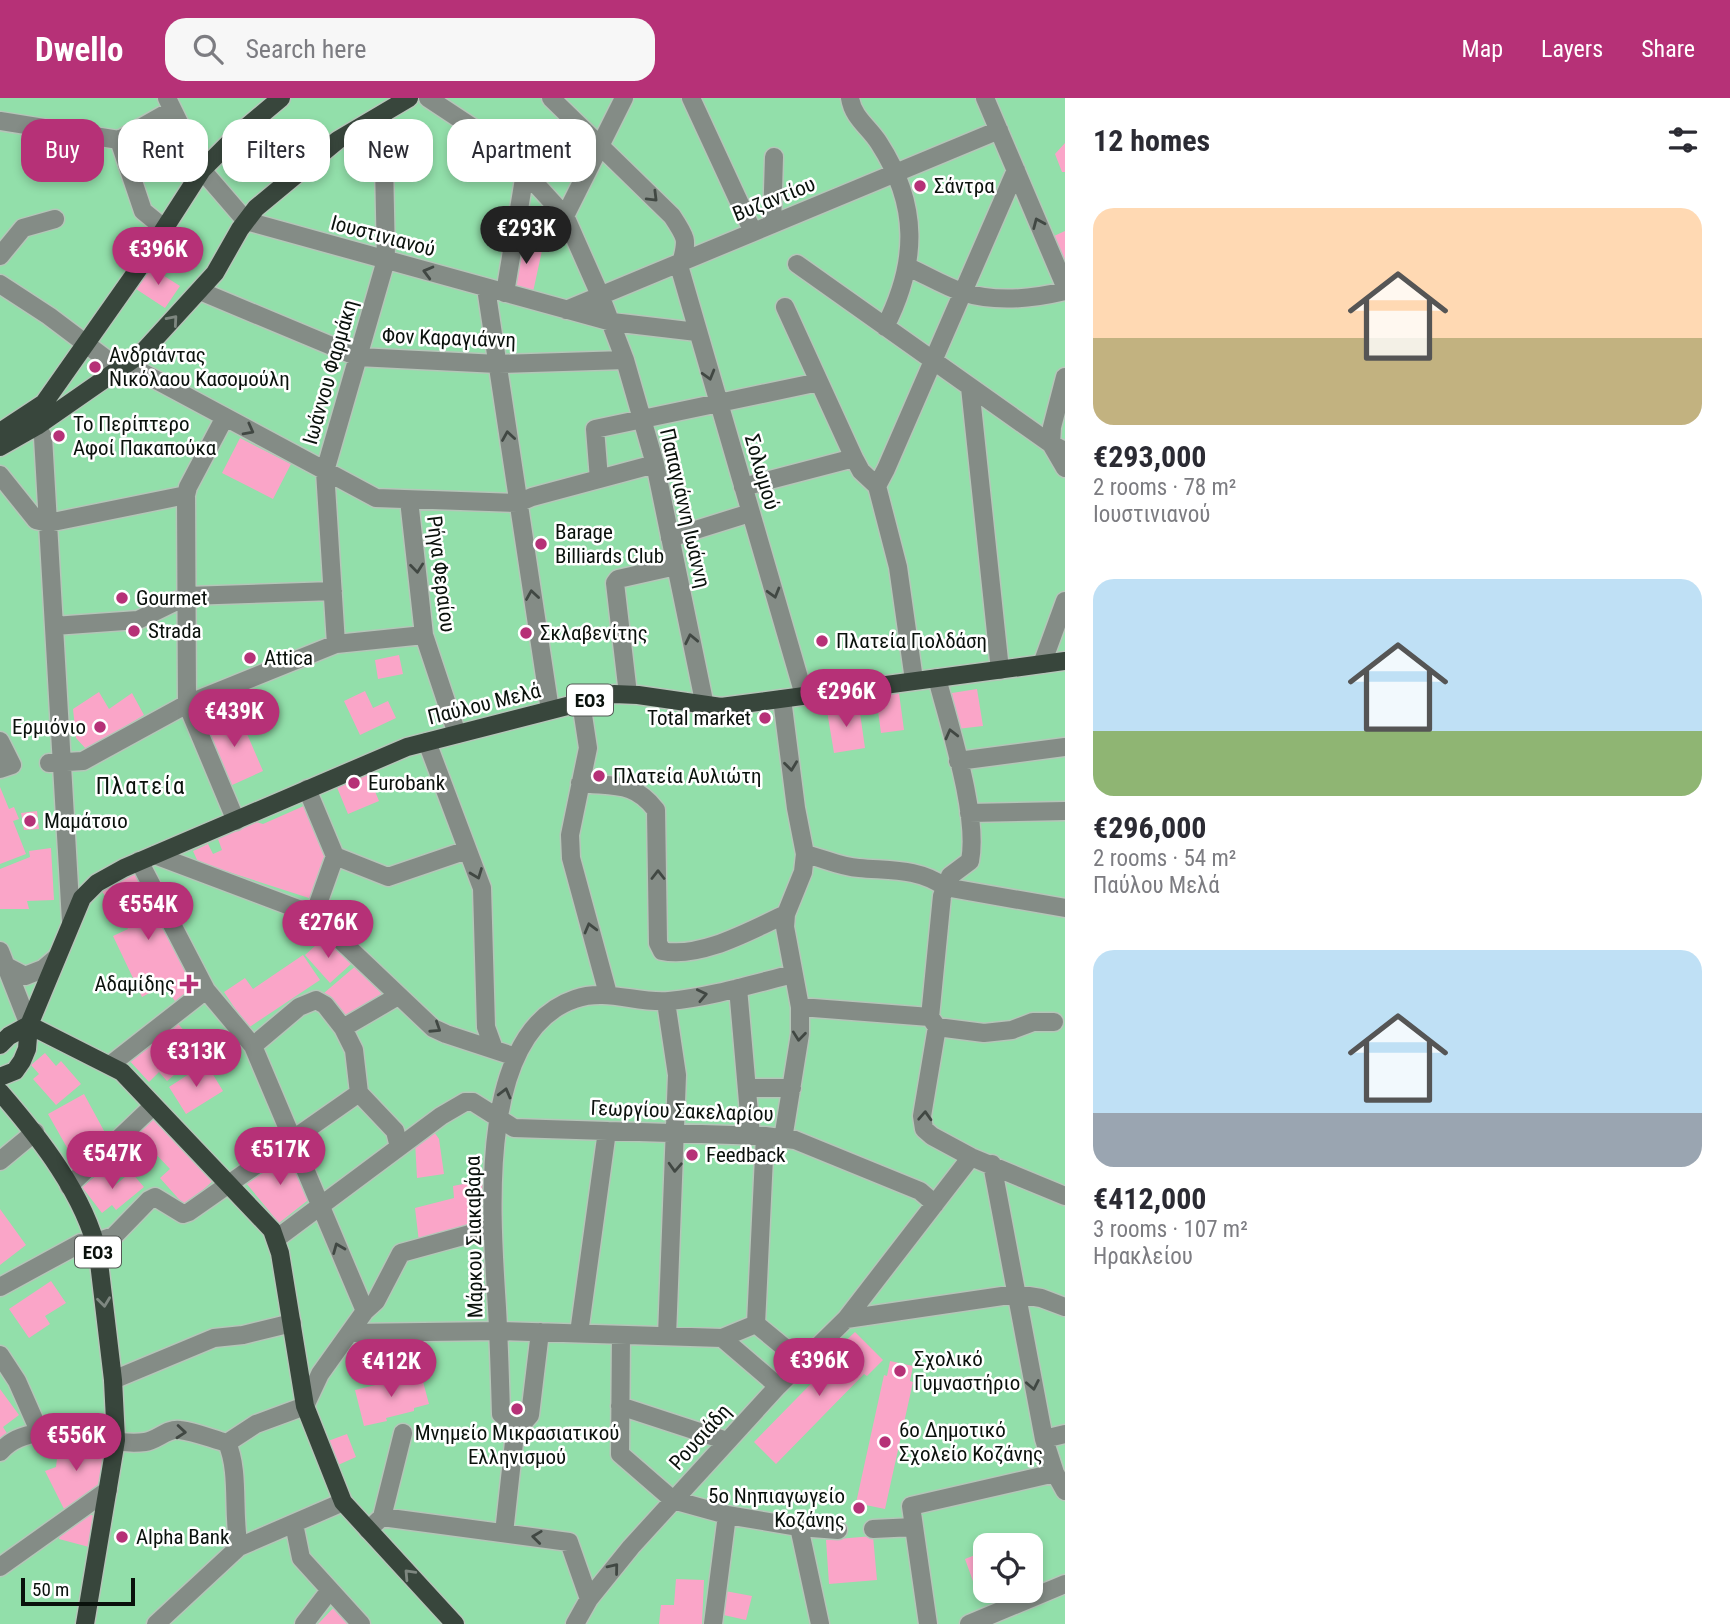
<!DOCTYPE html>
<meta charset="utf-8">
<style>
:root{--surface:#fff;--page:#f7f7f7;--text:#2b2b33;--muted:#7c7c81;--accent:#b63177}
body{margin:0;font-family:"Roboto Condensed",sans-serif;background:var(--page);color:var(--text);height:100vh;display:flex;flex-direction:column;font-size:26px;white-space:nowrap}
*{box-sizing:border-box;margin:0}
p{font-size:23px;color:var(--muted)}
.icon{flex:none;width:38px;height:38px;fill:none;stroke:currentColor;stroke-width:2;stroke-linecap:round;stroke-linejoin:round}
.map{position:relative;flex:1;overflow:hidden}
.drawer{display:flex;flex-direction:column;background:var(--surface);width:665px}
.drawer>*{flex:none}
.banner{position:absolute;left:21px;top:21px;width:665px;height:63px;display:flex;gap:14px}
.controls{position:absolute;left:973px;top:1435px;display:grid;gap:14px}
.controls a{display:grid;place-items:center;width:70px;height:70px;border-radius:14px;background:var(--surface);box-shadow:0 4px 10px #0003;font-size:35px}
.scale{position:absolute;left:21px;bottom:18px;width:114px;box-sizing:border-box;padding-left:7px;border:4px solid #0a110c;border-top:0;font-size:19px;line-height:24px;white-space:nowrap;color:#0a110c;-webkit-text-stroke:5px #fff;paint-order:stroke}
.price{position:absolute;translate:-50% -60px;padding:0 16px;border-radius:24px;background:var(--accent);color:#fff;font-size:23px;line-height:46px;filter:drop-shadow(0 2px 4px #0008)}
.price::after{content:'';position:absolute;left:50%;top:42px;width:21px;height:16px;margin-left:-10px;background:inherit;clip-path:polygon(0 0,100% 0,50% 100%)}
.price.on{background:#222;color:#fff}
ul{padding:0;list-style:none}
li{display:grid;align-content:center;gap:14px;height:371px;padding:0 28px}
li span{display:grid;place-items:center;height:217px;border-radius:21px;color:#555}
li>.icon{margin-inline-start:auto}
span .icon{width:126px;height:126px;fill:#fffc;stroke-width:1}
li b{font-size:30px}
h2{display:flex;justify-content:space-between;align-items:center;height:84px;padding:0 28px;font-size:30px}
.pill{padding:0 24px;border-radius:21px;background:var(--surface);box-shadow:0 4px 10px #0003;font-size:24px;line-height:63px}
.pill.on{background:var(--accent);color:#fff}
header{display:flex;align-items:center;gap:42px;box-sizing:border-box;height:98px;padding:0 35px;background:var(--accent);color:#fff}
header strong{font-size:33px}
nav{display:flex;gap:38px;margin-inline-start:auto;font-size:24px}
.search{width:490px;height:63px;background:var(--page);display:flex;align-items:center;gap:18px;box-sizing:border-box;padding:0 24px;border-radius:21px;color:var(--muted);font-size:26px}
main{display:flex;flex:1;min-height:0}
.map>svg:first-child{display:block}
</style>
<header>
<strong>Dwello</strong>
<div class="search"><svg class="icon" aria-label="search" viewBox="0 0 24 24"><circle cx="10" cy="10" r="6"/><path d="M15 15l6 6"/></svg>Search here</div>
<nav><a>Map</a><a>Layers</a><a>Share</a></nav>
</header>
<main>
<div class="map">
<svg width="1065" height="1526" viewBox="0 0 1065 1526">
<rect width="100%" height="100%" fill="#d5e9da"/>
<path fill="#92dfaa" fill-rule="evenodd" d="M 0,0 L 1065,0 L 1065,1526 L 0,1526 ZM 985,1447 L 1031,1447 L 1031,1493 L 985,1493 Z"/>
<path fill="#faa5c8" d="M 1065,45 L 1065,74 L 1062,74 L 1055,56 Z
M 1065,133 L 1065,164 L 1054,138 Z
M 520,142 L 543,148 L 533,194 L 509,189 Z
M 150,169 L 180,188 L 165,210 L 136,191 Z
M 240,340 L 291,366 L 273,401 L 222,375 Z
M 399,557 L 403,576 L 378,581 L 375,562 Z
M 977,591 L 983,628 L 957,631 L 952,595 Z
M 365,593 L 373,610 L 388,603 L 396,620 L 360,637 L 344,603 Z
M 99,594 L 109,611 L 132,595 L 144,617 L 87,652 L 76,640 L 73,611 Z
M 899,595 L 904,632 L 881,635 L 876,598 Z
M 859,608 L 865,650 L 834,655 L 827,613 Z
M 238,615 L 263,673 L 230,688 L 204,630 Z
M 367,674 L 379,703 L 348,716 L 336,687 Z
M 0,689 L 9,711 L 14,709 L 19,721 L 13,723 L 26,756 L 0,766 Z
M 306,707 L 327,755 L 312,801 L 198,764 L 193,753 L 208,746 L 213,756 L 222,752 L 218,741 L 256,724 L 263,726 Z
M 37,713 L 39,731 L 24,732 L 21,715 Z
M 51,750 L 54,802 L 27,803 L 29,811 L 0,811 L 0,771 L 30,759 L 29,753 Z
M 137,775 L 198,891 L 177,906 L 164,887 L 142,899 L 113,838 L 128,831 L 101,792 Z
M 326,838 L 351,866 L 330,885 L 305,857 Z
M 303,857 L 320,882 L 248,930 L 224,894 L 245,880 L 253,891 Z
M 358,866 L 384,899 L 347,922 L 324,895 Z
M 173,920 L 187,936 L 180,943 L 188,953 L 169,970 L 174,977 L 167,983 L 159,974 L 149,984 L 128,961 Z
M 45,955 L 56,968 L 61,963 L 81,986 L 56,1007 L 33,981 L 39,976 L 31,967 Z
M 206,965 L 223,993 L 186,1016 L 169,989 Z
M 84,996 L 109,1042 L 74,1062 L 48,1016 Z
M 154,1015 L 215,1081 L 185,1108 L 160,1080 L 170,1071 L 152,1052 L 142,1062 L 124,1042 Z
M 432,1031 L 439,1041 L 444,1076 L 417,1080 L 415,1043 Z
M 287,1052 L 312,1099 L 279,1125 L 246,1085 Z
M 102,1073 L 114,1088 L 131,1074 L 144,1089 L 116,1112 L 112,1107 L 102,1115 L 82,1089 Z
M 483,1082 L 484,1126 L 419,1144 L 415,1110 L 454,1100 L 453,1088 Z
M 0,1111 L 26,1147 L 0,1167 Z
M 51,1183 L 66,1205 L 45,1218 L 50,1226 L 29,1240 L 9,1211 Z
M 855,1234 L 883,1262 L 867,1278 L 864,1276 L 776,1366 L 754,1344 L 842,1254 L 838,1250 Z
M 890,1263 L 913,1268 L 910,1283 L 913,1284 L 885,1411 L 856,1405 L 884,1277 L 887,1278 Z
M 421,1276 L 429,1306 L 414,1310 L 414,1313 L 386,1320 L 387,1323 L 364,1328 L 355,1292 Z
M 0,1291 L 19,1317 L 3,1329 L 8,1337 L 0,1343 Z
M 347,1336 L 356,1359 L 338,1367 L 328,1343 Z
M 59,1344 L 104,1351 L 99,1391 L 64,1411 L 45,1373 L 56,1369 Z
M 81,1415 L 96,1418 L 89,1449 L 59,1441 L 61,1432 Z
M 873,1438 L 877,1482 L 829,1486 L 826,1442 Z
M 985,1453 L 985,1493 L 997,1493 L 979,1500 L 965,1461 Z
M 676,1481 L 704,1482 L 702,1526 L 659,1526 L 661,1507 L 674,1507 Z
M 725,1493 L 752,1498 L 746,1522 L 719,1516 Z
M 337,1506 L 353,1526 L 318,1526 Z"/>
<g fill="none" stroke-linecap="round" stroke-linejoin="round">
<defs>
<path id="minor" d="M 167,0 L 202,72 L 246,123 L 612,224 L 697,234
M 428,0 L 502,49 L 565,118 L 600,197 L 625,262 L 655,366 L 705,608
M 551,0 L 672,118 C 690,145 686,142 680,171 L 804,597
M 691,0 L 753,134
M 850,0 C 853,20 869,29 879,45 C 919,107 918,164 885,229
M 985,0 L 1065,188
M 0,23 L 119,42 L 172,12
M 119,42 L 143,113 L 165,131
M 565,118 L 624,0
M 772,126 L 774,59
M 0,158 L 23,130 L 55,121
M 797,166 L 1051,346 L 1065,353
M 908,169 C 926,177 944,188 962,194 C 996,205 1032,201 1065,193
M 0,186 L 49,218 L 106,261 L 132,269 L 376,400 L 518,405 L 532,399 L 655,366
M 486,190 L 550,612
M 200,193 L 358,259 L 498,266 L 625,262
M 505,195 L 525,75
M 785,209 L 854,360 L 861,373 L 877,388
M 566,212 L 999,32
M 1065,279 L 1052,329 L 1051,346 L 1065,370
M 970,289 L 1000,572
M 225,319 L 188,389 L 186,397 L 187,606 L 236,723
M 37,328 L 43,339 L 71,823
M 0,377 L 36,422 L 48,425 L 186,397
M 599,381 L 595,331 L 819,284
M 877,388 L 886,371 L 1016,72
M 877,388 L 898,469 L 914,582
M 743,389 L 854,360
M 409,402 L 424,537 L 457,636
M 670,440 L 750,415
M 54,528 L 138,522 L 187,498 L 333,493
M 336,546 L 325,373 L 386,162 L 383,16
M 1042,566 L 1065,503
M 937,580 C 949,627 979,717 970,763 L 950,778 L 942,798 L 930,919 L 937,929 L 922,1018 L 924,1031 L 932,1038 L 971,1059 L 1065,1098
M 628,596 L 615,485 L 618,481 L 676,468
M 782,601 L 796,710 L 805,756 L 803,774 L 786,816 L 785,829 L 800,909 L 800,936 L 783,1041
M 581,604 L 588,650 L 570,737 L 571,760 L 608,896
M 0,643 L 12,667 L 0,671
M 427,644 L 482,790 L 486,929 L 494,951
M 958,663 L 1065,649
M 49,665 L 83,663 L 187,606 L 336,546 L 424,537
M 580,685 C 614,689 634,683 656,712 L 658,845 L 662,853 C 701,861 751,832 786,816
M 307,691 L 335,758 L 314,817
M 969,715 L 1065,713
M 805,756 C 823,760 840,769 859,770 C 890,773 918,770 945,789 L 1065,810
M 155,757 L 314,817 L 433,930 L 446,936 L 516,959
M 335,758 L 388,779 L 467,752
M 139,763 L 206,892 L 253,948 L 365,1213
M 0,853 L 29,927
M 6,868 L 25,878 L 43,871 L 57,859
M 738,890 L 751,1038
M 666,904 L 677,977 L 667,1238
M 800,909 L 930,919
M 937,929 L 984,935 L 1012,932 L 1033,924 L 1054,924
M 343,930 L 398,898
M 253,948 L 299,909 L 316,902 L 325,907 L 343,930 L 354,952 L 359,995 L 395,1033 L 399,1049
M 110,967 L 206,892
M 747,990 L 792,990
M 0,1063 L 35,1034
M 992,1066 L 1044,1341 L 1055,1375 L 1065,1393
M 69,1088 L 153,1008
M 276,1141 L 441,1018 L 465,1004 L 473,1004 L 514,1030 L 765,1038 L 795,1042 L 920,1093 L 935,1106
M 0,1189 L 81,1145 L 96,1144 L 114,1138 L 149,1102 L 155,1099 L 183,1116 L 189,1114 L 359,995
M 846,1221 L 1016,1196 L 1041,1200 L 1065,1209
M 756,1226 L 765,1038
M 540,1234 L 530,1317 L 523,1325 L 511,1324 L 501,1316 C 500,1281 499,1245 497,1210 C 492,1127 474,935 575,901 C 607,890 637,906 669,903 C 711,899 753,886 793,876
M 350,1235 L 498,1233 L 722,1240 L 756,1226 L 802,1264
M 579,1235 L 607,1033
M 621,1237 L 620,1356 L 673,1402 L 727,1417 L 799,1429 L 838,1432
M 722,1240 L 778,1288
M 0,1257 L 17,1283 L 40,1335
M 113,1282 L 214,1240 L 243,1237 L 292,1225
M 620,1308 L 727,1343
M 1044,1341 L 1065,1336
M 227,1345 C 240,1374 232,1416 239,1449
M 0,1354 C 35,1314 100,1350 145,1344 C 158,1342 167,1330 180,1332 C 196,1334 212,1341 227,1345 L 256,1326 L 305,1308 L 320,1276 L 365,1213 L 376,1203 L 401,1155 L 492,1130
M 382,1419 L 403,1335
M 294,1426 L 301,1460 L 361,1526
M 799,1429 L 820,1526
M 873,1431 L 914,1429
M 368,1432 L 382,1419 L 569,1444 L 589,1501
M 504,1435 L 516,1326
M 0,1469 L 108,1392
M 156,1526 L 239,1449 L 343,1404
M 304,1526 L 330,1492
M 575,1526 L 589,1501 L 631,1449 L 778,1288 L 846,1221 L 971,1059
M 713,1526 L 727,1417
M 928,1526 L 911,1408 L 1055,1375
M 969,1526 L 1065,1486"/>
<path id="major" d="M 0,334 L 44,305 L 139,170 L 202,72 L 236,38 L 281,0
M 0,349 L 37,328 L 142,255 L 215,175 L 240,131 L 256,110 L 338,42 L 409,0
M 29,927 L 122,974 L 272,1132 L 280,1155 L 305,1308 L 343,1404 L 455,1526
M 0,947 L 9,938 L 29,927
M 0,979 L 15,973 L 22,963 L 27,951 L 29,927 L 82,800 L 97,785 L 124,770 L 407,649 L 614,596 L 638,597 L 721,609 L 1065,563
M 0,994 C 39,1039 85,1097 98,1156 L 113,1282 L 116,1342 L 85,1526"/>
</defs>
<use href="#minor" stroke="#b5c6b9" stroke-width="21"/>
<use href="#major" stroke="#b5c6b9" stroke-width="21"/>
<use href="#minor" stroke="#848c86" stroke-width="18"/>
<use href="#major" stroke="#38463c" stroke-width="18"/>
</g>
<defs><path id="oneway-chevron" d="M-2-3.5L2.5 0L-2 3.5" fill="none" stroke-width="1.6" stroke-linecap="round" stroke-linejoin="round" transform="scale(1.75)"/></defs>
<g stroke="#414843">
<use href="#oneway-chevron" transform="translate(653 99) rotate(45)"/>
<use href="#oneway-chevron" transform="translate(1038 125) rotate(-113)"/>
<use href="#oneway-chevron" transform="translate(428 174) rotate(-165)"/>
<use href="#oneway-chevron" transform="translate(709 277) rotate(74)"/>
<use href="#oneway-chevron" transform="translate(249 332) rotate(28)"/>
<use href="#oneway-chevron" transform="translate(508 338) rotate(-99)"/>
<use href="#oneway-chevron" transform="translate(417 470) rotate(84)"/>
<use href="#oneway-chevron" transform="translate(774 495) rotate(74)"/>
<use href="#oneway-chevron" transform="translate(532 497) rotate(-99)"/>
<use href="#oneway-chevron" transform="translate(691 541) rotate(-102)"/>
<use href="#oneway-chevron" transform="translate(951 636) rotate(-104)"/>
<use href="#oneway-chevron" transform="translate(791 668) rotate(83)"/>
<use href="#oneway-chevron" transform="translate(477 776) rotate(69)"/>
<use href="#oneway-chevron" transform="translate(658 777) rotate(-90)"/>
<use href="#oneway-chevron" transform="translate(590 830) rotate(-105)"/>
<use href="#oneway-chevron" transform="translate(702 897) rotate(-12)"/>
<use href="#oneway-chevron" transform="translate(436 930) rotate(33)"/>
<use href="#oneway-chevron" transform="translate(799 938) rotate(96)"/>
<use href="#oneway-chevron" transform="translate(505 995) rotate(-75)"/>
<use href="#oneway-chevron" transform="translate(925 1018) rotate(-87)"/>
<use href="#oneway-chevron" transform="translate(675 1069) rotate(93)"/>
<use href="#oneway-chevron" transform="translate(338 1150) rotate(-112)"/>
<use href="#oneway-chevron" transform="translate(1033 1287) rotate(79)"/>
<use href="#oneway-chevron" transform="translate(181 1334) rotate(5)"/>
<use href="#oneway-chevron" transform="translate(537 1439) rotate(-173)"/>
<use href="#oneway-chevron" transform="translate(614 1470) rotate(-51)"/>
</g>
<g stroke="#7e8780">
<use href="#oneway-chevron" transform="translate(173 222) rotate(-49)"/>
<use href="#oneway-chevron" transform="translate(104 1204) rotate(83)"/>
<use href="#oneway-chevron" transform="translate(409 1476) rotate(-133)"/>
</g>
<g fill="#b63177" stroke="#fff" stroke-width="2.5">
<circle cx="920" cy="88" r="7"/>
<circle cx="95" cy="269" r="7"/>
<circle cx="59" cy="338" r="7"/>
<circle cx="541" cy="446" r="7"/>
<circle cx="122" cy="500" r="7"/>
<circle cx="134" cy="533" r="7"/>
<circle cx="526" cy="535" r="7"/>
<circle cx="822" cy="543" r="7"/>
<circle cx="250" cy="560" r="7"/>
<circle cx="765" cy="620" r="7"/>
<circle cx="100" cy="629" r="7"/>
<circle cx="599" cy="678" r="7"/>
<circle cx="354" cy="685" r="7"/>
<circle cx="30" cy="723" r="7"/>
<path d="M185.5 875.5h7v7h7v7h-7v7h-7v-7h-7v-7h7z"/>
<circle cx="692" cy="1057" r="7"/>
<circle cx="900" cy="1273" r="7"/>
<circle cx="517" cy="1311" r="7"/>
<circle cx="885" cy="1344" r="7"/>
<circle cx="859" cy="1410" r="7"/>
<circle cx="122" cy="1439" r="7"/>
</g>
<g text-anchor="middle" stroke-width="5" stroke-linejoin="round" paint-order="stroke">
<g fill="#fff" stroke="#545855" stroke-width="2">
<rect x="567" y="586.5" width="46" height="31" rx="5"/>
<rect x="75" y="1138.5" width="46" height="31" rx="5"/>
</g>
<g font-size="19" font-weight="bold" fill="#0a110c">
<text x="590" y="609">ΕΟ3</text>
<text x="98" y="1161">ΕΟ3</text>
</g>
<g font-size="21" fill="#0a110c" stroke="#fff" text-anchor="start">
<text x="934" y="95">Σάντρα</text>
<text x="109" y="264">Ανδριάντας<tspan x="109" dy="24">Νικόλαου Κασομούλη</tspan></text>
<text x="73" y="333">Το Περίπτερο<tspan x="73" dy="24">Αφοί Πακαπούκα</tspan></text>
<text x="555" y="441">Barage<tspan x="555" dy="24">Billiards Club</tspan></text>
<text x="136" y="507">Gourmet</text>
<text x="148" y="540">Strada</text>
<text x="540" y="542">Σκλαβενίτης</text>
<text x="836" y="550">Πλατεία Γιολδάση</text>
<text x="264" y="567">Attica</text>
<text x="751" y="627" text-anchor="end">Total market</text>
<text x="86" y="636" text-anchor="end">Ερμιόνιο</text>
<text x="613" y="685">Πλατεία Αυλιώτη</text>
<text x="368" y="692">Eurobank</text>
<text x="44" y="730">Μαμάτσιο</text>
<text x="175" y="893" text-anchor="end">Αδαμίδης</text>
<text x="706" y="1064">Feedback</text>
<text x="914" y="1268">Σχολικό<tspan x="914" dy="24">Γυμναστήριο</tspan></text>
<text x="899" y="1339">6ο Δημοτικό<tspan x="899" dy="24">Σχολείο Κοζάνης</tspan></text>
<text x="517" y="1342" text-anchor="middle">Μνημείο Μικρασιατικού<tspan x="517" dy="24">Ελληνισμού</tspan></text>
<text x="845" y="1405" text-anchor="end">5ο Νηπιαγωγείο<tspan x="845" dy="24">Κοζάνης</tspan></text>
<text x="136" y="1446">Alpha Bank</text>
</g>
<g font-size="21" fill="#0a110c" stroke="#fff">
<text transform="translate(774 101) rotate(-22)" y="7">Βυζαντίου</text>
<text transform="translate(383 138) rotate(15)" y="7">Ιουστινιανού</text>
<text transform="translate(449 240) rotate(2)" y="7">Φον Καραγιάννη</text>
<text transform="translate(330 274) rotate(-74)" y="7">Ιωάννου Φαρμάκη</text>
<text transform="translate(762 374) rotate(74)" y="7">Σολωμού</text>
<text transform="translate(685 410) rotate(77)" y="7">Παπαγιάννη Ιωάννη</text>
<text transform="translate(441 476) rotate(83)" y="7">Ρήγα Φεραίου</text>
<text transform="translate(484 606) rotate(-14)" y="7">Παύλου Μελά</text>
<text transform="translate(682 1013) rotate(2)" y="7">Γεωργίου Σακελαρίου</text>
<text transform="translate(474 1139) rotate(-91)" y="7">Μάρκου Σιακαβάρα</text>
<text transform="translate(700 1339) rotate(-48)" y="7">Ρουσιάδη</text>
</g>
<g font-size="23" letter-spacing="2" fill="#0a110c" stroke="#fff">
<text x="141" y="696">Πλατεία</text>
</g>
</g>
</svg>
<div class="controls">
<a><svg class="icon" aria-label="locate" viewBox="0 0 24 24"><circle cx="12" cy="12" r="6"/><path d="M12 2v4M12 18v4M2 12h4M18 12h4"/></svg></a>
</div>
<div class="scale">50 m</div>
<b class="price on" style="left:526px;top:168px">€293K</b>
<b class="price" style="left:158px;top:189px">€396K</b>
<b class="price" style="left:846px;top:631px">€296K</b>
<b class="price" style="left:234px;top:651px">€439K</b>
<b class="price" style="left:148px;top:844px">€554K</b>
<b class="price" style="left:328px;top:862px">€276K</b>
<b class="price" style="left:196px;top:991px">€313K</b>
<b class="price" style="left:280px;top:1089px">€517K</b>
<b class="price" style="left:112px;top:1093px">€547K</b>
<b class="price" style="left:819px;top:1300px">€396K</b>
<b class="price" style="left:391px;top:1301px">€412K</b>
<b class="price" style="left:76px;top:1375px">€556K</b>
<div class="banner">
<a class="pill on">Buy</a>
<a class="pill">Rent</a>
<a class="pill">Filters</a>
<a class="pill">New</a>
<a class="pill">Apartment</a>
</div>
</div>
<section class="drawer">
<h2>12 homes<svg class="icon" aria-label="filters" viewBox="0 0 24 24"><path d="M4 7h16M4 17h16"/><circle cx="9" cy="7" r="2"/><circle cx="15" cy="17" r="2"/></svg></h2>
<ul>
<li><span style="background:linear-gradient(#ffd9b3 60%,#c2b280 0)"><svg class="icon" aria-label="home" viewBox="0 0 24 24"><path d="M3 11l9-7 9 7M6 9v11h12V9"/></svg></span><div><b>€293,000</b><p>2 rooms · 78 m²</p><p>Ιουστινιανού</p></div></li>
<li><span style="background:linear-gradient(#bfe0f5 70%,#8fb573 0)"><svg class="icon" aria-label="home" viewBox="0 0 24 24"><path d="M3 11l9-7 9 7M6 9v11h12V9"/></svg></span><div><b>€296,000</b><p>2 rooms · 54 m²</p><p>Παύλου Μελά</p></div></li>
<li><span style="background:linear-gradient(#bfe0f5 75%,#9aa5b1 0)"><svg class="icon" aria-label="home" viewBox="0 0 24 24"><path d="M3 11l9-7 9 7M6 9v11h12V9"/></svg></span><div><b>€412,000</b><p>3 rooms · 107 m²</p><p>Ηρακλείου</p></div></li>
</ul>
</section>
</main>
